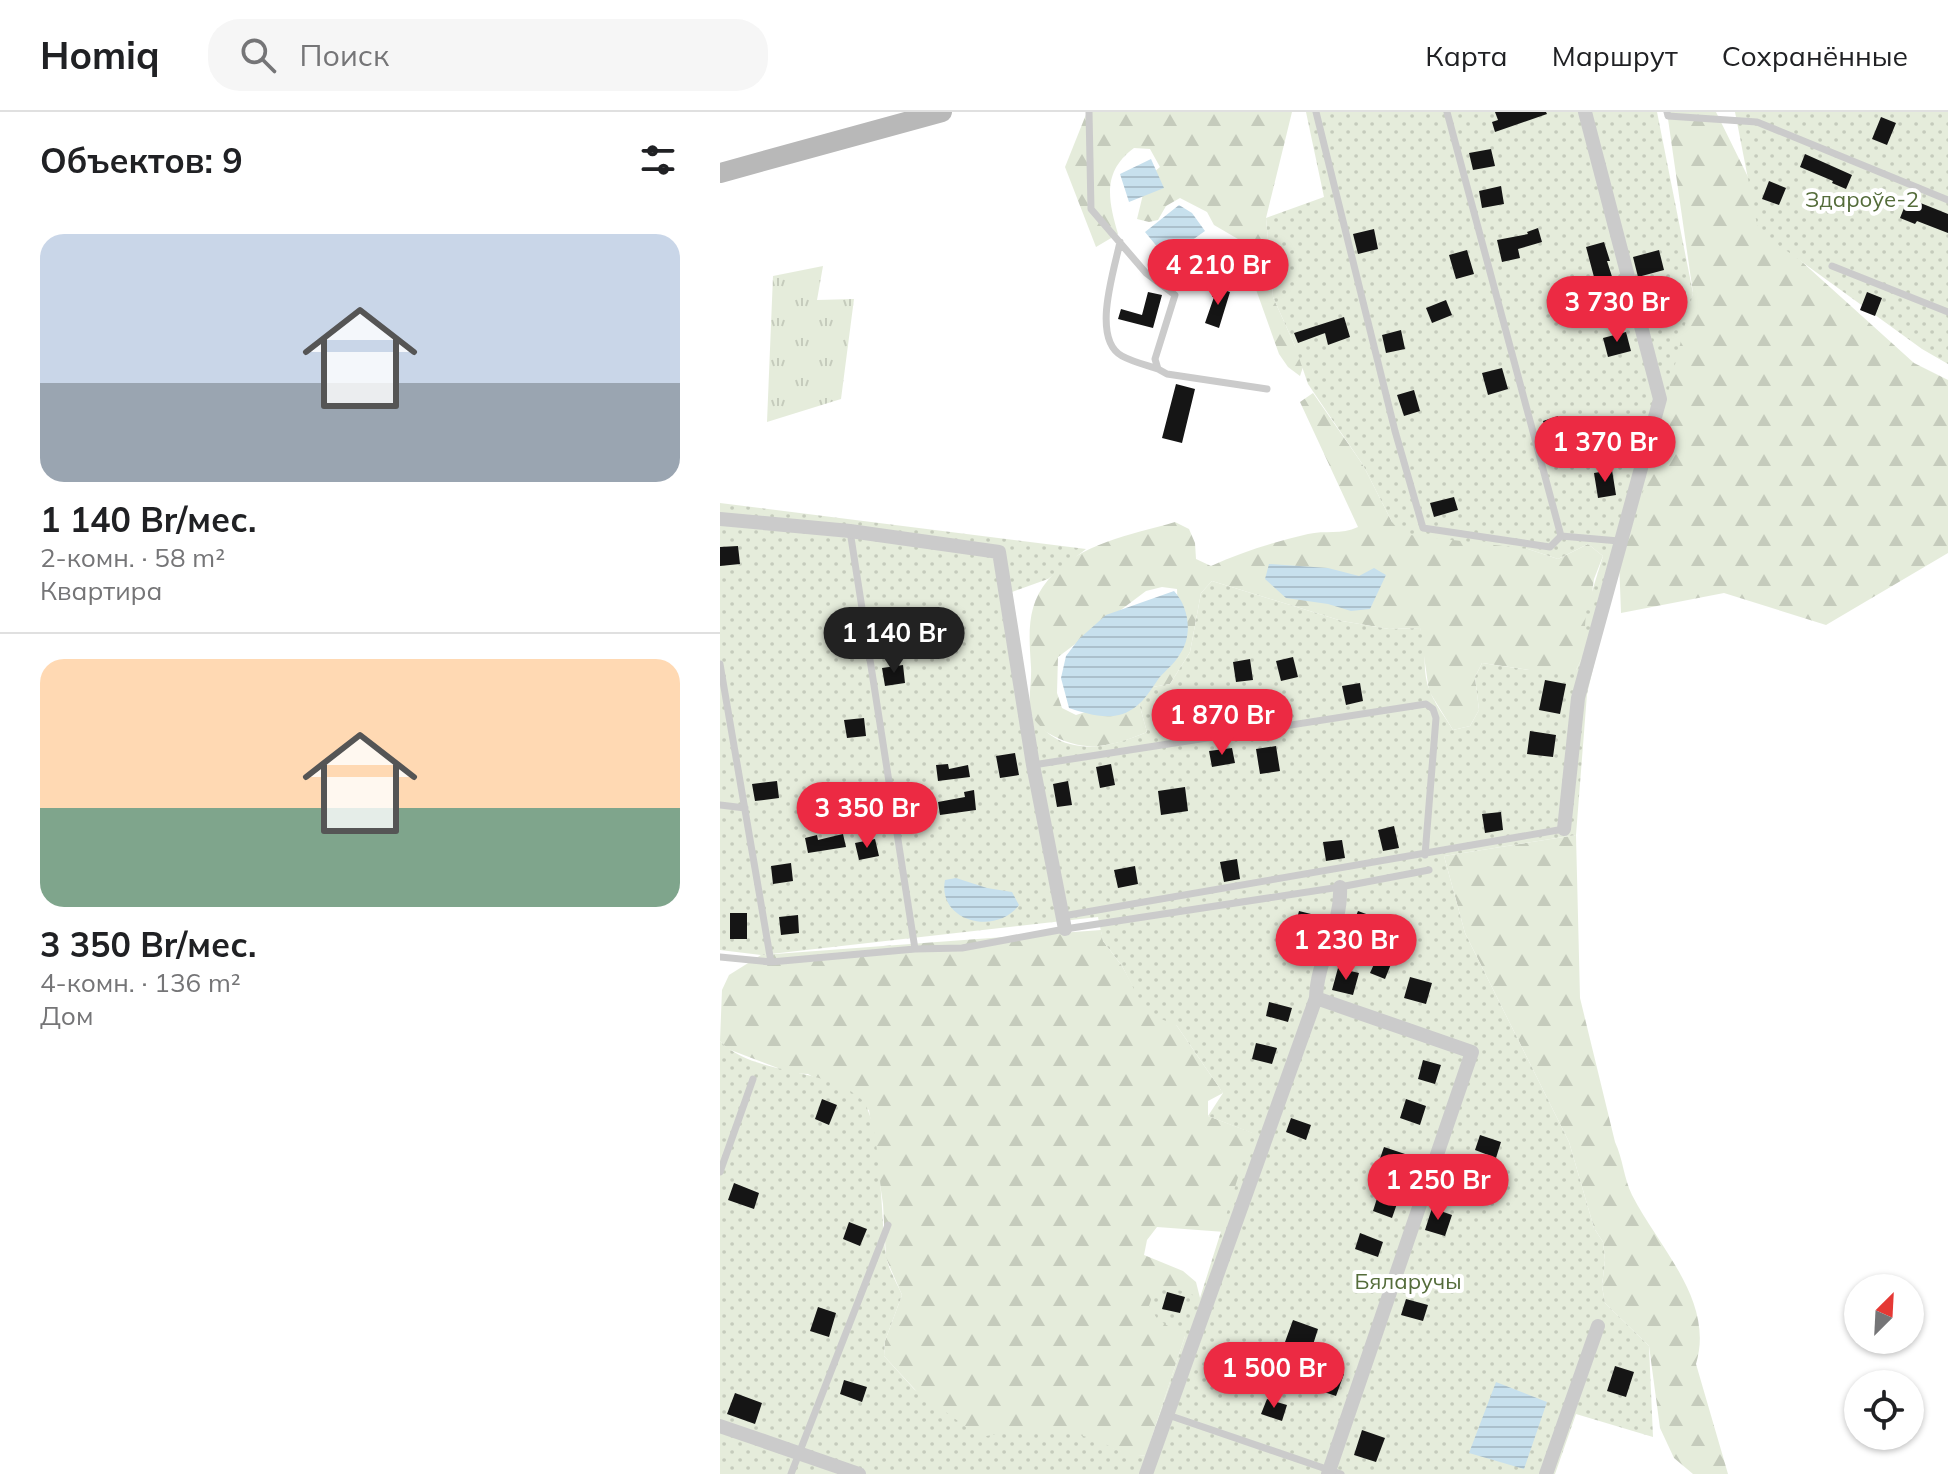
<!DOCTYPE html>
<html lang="ru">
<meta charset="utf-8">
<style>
:root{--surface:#fff;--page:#f6f6f6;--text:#202124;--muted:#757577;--line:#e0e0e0;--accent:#ec2a43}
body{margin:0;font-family:Mulish,sans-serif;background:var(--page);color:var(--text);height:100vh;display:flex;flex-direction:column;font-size:30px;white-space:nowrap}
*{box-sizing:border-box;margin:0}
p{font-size:26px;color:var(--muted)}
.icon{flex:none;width:44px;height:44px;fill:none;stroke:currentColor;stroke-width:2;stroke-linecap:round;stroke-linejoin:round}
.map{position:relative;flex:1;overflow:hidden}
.drawer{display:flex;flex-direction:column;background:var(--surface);width:720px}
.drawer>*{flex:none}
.needle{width:52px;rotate:24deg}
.tools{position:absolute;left:1124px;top:1162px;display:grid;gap:16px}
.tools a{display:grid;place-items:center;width:80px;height:80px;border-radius:50%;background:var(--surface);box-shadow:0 2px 6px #0004;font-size:40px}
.price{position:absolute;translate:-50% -68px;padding:0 18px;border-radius:28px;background:var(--accent);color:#fff;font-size:26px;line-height:52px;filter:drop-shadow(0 2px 4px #0008)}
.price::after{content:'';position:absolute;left:50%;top:48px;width:24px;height:18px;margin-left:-12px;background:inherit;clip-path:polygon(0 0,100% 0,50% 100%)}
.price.on{background:#222;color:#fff}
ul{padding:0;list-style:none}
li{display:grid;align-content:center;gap:16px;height:424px;padding:0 40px}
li+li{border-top:2px solid var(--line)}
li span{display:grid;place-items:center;height:248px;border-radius:24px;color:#555}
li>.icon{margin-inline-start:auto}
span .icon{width:144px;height:144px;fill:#fffc;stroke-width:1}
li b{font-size:34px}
h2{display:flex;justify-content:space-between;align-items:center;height:96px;padding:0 40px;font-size:34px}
header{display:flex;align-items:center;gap:48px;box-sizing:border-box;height:112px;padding:0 40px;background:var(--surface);border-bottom:2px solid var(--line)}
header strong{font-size:38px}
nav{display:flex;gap:44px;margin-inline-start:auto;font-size:28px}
.search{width:560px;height:72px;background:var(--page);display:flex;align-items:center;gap:20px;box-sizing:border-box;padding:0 28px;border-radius:32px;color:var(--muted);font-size:30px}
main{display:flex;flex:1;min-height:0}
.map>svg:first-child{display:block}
</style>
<header>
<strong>Homiq</strong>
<div class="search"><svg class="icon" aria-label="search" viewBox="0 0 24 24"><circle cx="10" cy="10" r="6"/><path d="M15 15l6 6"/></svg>Поиск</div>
<nav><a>Карта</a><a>Маршрут</a><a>Сохранённые</a></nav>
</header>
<main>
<section class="drawer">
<h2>Объектов: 9<svg class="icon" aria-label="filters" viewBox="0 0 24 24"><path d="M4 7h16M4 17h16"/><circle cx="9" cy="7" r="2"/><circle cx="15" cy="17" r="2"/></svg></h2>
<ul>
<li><span style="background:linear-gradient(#c9d6e8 60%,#9aa5b1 0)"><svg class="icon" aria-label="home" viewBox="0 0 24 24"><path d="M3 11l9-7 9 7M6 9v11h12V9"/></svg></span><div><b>1 140 Br/мес.</b><p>2-комн. · 58 m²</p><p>Квартира</p></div></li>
<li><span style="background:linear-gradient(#ffd9b3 60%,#7fa58c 0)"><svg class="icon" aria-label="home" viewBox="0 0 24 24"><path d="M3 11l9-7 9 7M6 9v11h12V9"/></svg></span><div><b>3 350 Br/мес.</b><p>4-комн. · 136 m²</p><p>Дом</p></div></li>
</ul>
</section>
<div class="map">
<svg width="1228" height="1362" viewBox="0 0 1228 1362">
<defs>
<pattern id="grass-tufts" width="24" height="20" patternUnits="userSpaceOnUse" patternTransform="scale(2)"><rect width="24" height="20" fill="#e5ecdb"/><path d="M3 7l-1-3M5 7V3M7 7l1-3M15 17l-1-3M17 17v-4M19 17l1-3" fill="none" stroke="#c5cbbc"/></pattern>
<pattern id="forest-firs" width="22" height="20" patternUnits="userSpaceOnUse" patternTransform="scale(2)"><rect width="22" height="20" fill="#e5ecdb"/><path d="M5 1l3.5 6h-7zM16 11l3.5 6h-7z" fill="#c5cbbc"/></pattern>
<pattern id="garden-dots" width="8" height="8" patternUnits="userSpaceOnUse" patternTransform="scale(2)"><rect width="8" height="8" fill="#e5ecdb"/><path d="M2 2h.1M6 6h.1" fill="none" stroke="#c5cbbc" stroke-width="1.8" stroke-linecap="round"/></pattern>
<pattern id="water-rules" width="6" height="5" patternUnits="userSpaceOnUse" patternTransform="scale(2)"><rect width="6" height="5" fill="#c7e0ed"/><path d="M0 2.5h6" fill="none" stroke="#abc0cc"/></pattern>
</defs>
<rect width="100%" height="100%" fill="#fff"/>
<path fill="url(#grass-tufts)" d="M 103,154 L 97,188 L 134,187 L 121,287 L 47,310 L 53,164 Z"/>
<path fill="url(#forest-firs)" d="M 367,0 L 572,0 L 546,106 L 553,185 L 575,234 L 585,249 L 580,264 L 568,255 L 559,242 L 518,127 L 494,113 L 487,100 L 460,86 L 446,94 L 438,108 L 429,110 L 417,107 L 427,66 L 440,55 L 430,37 L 414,36 C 382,60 388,87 398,122 L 376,135 L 345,55 Z
M 947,0 L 996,0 L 1060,130 L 1194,251 L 1228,268 L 1228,441 L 1106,513 L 1004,481 L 901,501 L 899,447 L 973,181 Z
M 593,281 L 643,353 L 672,410 L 808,437 L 838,447 L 868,432 L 883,444 L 874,467 L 863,544 L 856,558 L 809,558 L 762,551 L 755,565 L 759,598 L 750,614 L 733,618 L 709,579 L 700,516 L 669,517 L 622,509 L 492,469 L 481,481 L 470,540 L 450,572 L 420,577 L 458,507 L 457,477 L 442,475 L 426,479 L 338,545 L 337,581 L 342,596 L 356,603 L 417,584 L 427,620 C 391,635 364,642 328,621 C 322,618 314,611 312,604 C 307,590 312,569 311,555 C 309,523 306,494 328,468 C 359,431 411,423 455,410 L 469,417 L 475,431 L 476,447 L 491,454 C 522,440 554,430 588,422 C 605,418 621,423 638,415 L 580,290 Z
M 856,723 L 860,886 L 895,1030 C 903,1047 904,1067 912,1083 C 939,1136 995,1189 976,1252 L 1008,1362 L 973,1362 L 954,1346 L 940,1316 L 929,1234 L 885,1191 L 882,1174 L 885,1148 L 883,1130 L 874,1116 L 849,1030 L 745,821 L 724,744 Z
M 381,818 L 383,829 L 402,854 L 418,883 L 457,914 L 503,981 L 488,989 L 488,1004 L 533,1021 L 546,1123 L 437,1115 L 427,1128 L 424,1143 L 463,1159 L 476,1170 L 480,1186 L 465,1224 L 426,1343 L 410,1344 L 366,1325 L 248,1335 L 164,1244 L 165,1229 L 182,1183 L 166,1146 L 163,1092 L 149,998 L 88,962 L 71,961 L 8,937 L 0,929 L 2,878 L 9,863 L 41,843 Z"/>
<path fill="url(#garden-dots)" d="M 586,0 L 937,0 L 973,181 L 915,412 L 899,448 L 867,582 L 856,723 L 724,744 L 745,821 L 849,1030 L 874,1116 L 883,1130 L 885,1148 L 882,1174 L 885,1191 L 929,1234 L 933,1325 L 856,1302 L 835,1362 L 0,1362 L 0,929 C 33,964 105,954 141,987 C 162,1007 161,1111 166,1143 C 168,1157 177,1171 182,1183 L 165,1229 L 164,1244 L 194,1277 L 260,1325 C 295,1320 332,1315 367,1325 C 389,1332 403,1345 426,1343 L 465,1224 L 438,1208 L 429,1194 L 434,1179 L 448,1174 L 480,1186 L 532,1021 L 488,1004 L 503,981 L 457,914 L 426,900 L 402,854 L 383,829 L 378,805 L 41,843 L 0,838 L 0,391 L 366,437 L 328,467 L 292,480 L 311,603 C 341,646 385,638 427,620 L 417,584 L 420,577 L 450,572 L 470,540 L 481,481 L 492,469 L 622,509 L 669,517 L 700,516 C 708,537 701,559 710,579 C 715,593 726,606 733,618 L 750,614 L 759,598 L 755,565 L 762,551 L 809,558 L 856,558 L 863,544 L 866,499 L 883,444 L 868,432 L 838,447 L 808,437 L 682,422 L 672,410 L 643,353 L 588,272 L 575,234 L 553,185 L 546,106 L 604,85 Z
M 1015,0 L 1228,0 L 1228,252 L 1202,237 L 1038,118 Z"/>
<path fill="url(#water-rules)" d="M 431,47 L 444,76 L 409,90 L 400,62 Z
M 459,93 L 472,101 L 485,119 L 454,141 L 439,137 L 425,120 Z
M 549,452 L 608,456 L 639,464 L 654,456 L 666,463 L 650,497 L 631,499 L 608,492 L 566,486 L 545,467 Z
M 454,479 C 469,495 473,523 460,542 C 455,551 446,558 439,566 C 428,582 419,598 399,603 C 383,607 364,601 349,596 L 341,566 L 346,544 L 359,527 L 386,503 Z
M 236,766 L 267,776 L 292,780 L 299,793 C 277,824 217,810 225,768 Z
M 776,1270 L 827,1290 L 804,1357 L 749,1341 Z"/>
<path fill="#151515" d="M 775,0 L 826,0 L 827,2 L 775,20 L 772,10 L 778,8 Z
M 1161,5 L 1176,11 L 1167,33 L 1152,27 Z
M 771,37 L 775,54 L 753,58 L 749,41 Z
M 1085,42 L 1132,63 L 1126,77 L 1112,71 L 1113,69 L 1080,55 Z
M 1049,69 L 1066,76 L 1059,93 L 1042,87 Z
M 781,74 L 784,92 L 762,96 L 759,79 Z
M 1188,86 L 1228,102 L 1228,121 L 1197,109 L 1195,112 L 1180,106 Z
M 818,116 L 822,130 L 798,137 L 800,146 L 782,150 L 777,128 L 808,122 L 807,120 Z
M 654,117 L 658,137 L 638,142 L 633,122 Z
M 884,130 L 890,149 L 887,149 L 896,177 L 878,184 L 872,166 L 874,165 L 866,135 Z
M 747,138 L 754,162 L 736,167 L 729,143 Z
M 939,138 L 944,158 L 918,165 L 913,145 Z
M 495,175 L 510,180 L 499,216 L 485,211 L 494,185 L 492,185 Z
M 428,180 L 442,183 L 433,216 L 398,207 L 401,197 L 422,203 Z
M 1147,180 L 1162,186 L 1155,204 L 1140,198 Z
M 726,188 L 732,203 L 712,211 L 706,196 Z
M 624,205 L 630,225 L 608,233 L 605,221 L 578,231 L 574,221 Z
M 681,218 L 685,237 L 666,241 L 662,223 Z
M 906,220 L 911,239 L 888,245 L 883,226 Z
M 782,256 L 788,277 L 768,283 L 762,261 Z
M 456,272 L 475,277 L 462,331 L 442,326 Z
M 694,278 L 700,299 L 684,304 L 677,283 Z
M 838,304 L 844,324 L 829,328 L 823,309 Z
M 892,358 L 896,383 L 878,386 L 874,361 Z
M 734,385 L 738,398 L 714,405 L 710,391 Z
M 18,434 L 20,452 L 0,454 L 0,435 Z
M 573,545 L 578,565 L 561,569 L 556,549 Z
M 530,547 L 533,568 L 516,570 L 513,550 Z
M 183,553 L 185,571 L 165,574 L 162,556 Z
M 825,568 L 846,572 L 840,602 L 819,598 Z
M 640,571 L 643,589 L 626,593 L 622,574 Z
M 144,606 L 146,624 L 127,626 L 124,608 Z
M 810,619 L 836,623 L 833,645 L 807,642 Z
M 556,634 L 560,659 L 540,662 L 536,637 Z
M 512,636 L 515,651 L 492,655 L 489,639 Z
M 295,641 L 299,663 L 280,666 L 276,644 Z
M 228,652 L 229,657 L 248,653 L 250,665 L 218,669 L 216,653 Z
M 391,652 L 395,673 L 380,676 L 376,655 Z
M 57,669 L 59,686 L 35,689 L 32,672 Z
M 348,669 L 352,693 L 337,695 L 333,672 Z
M 465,675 L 468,699 L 441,703 L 438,679 Z
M 254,678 L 256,698 L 220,703 L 218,690 L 245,685 L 244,680 Z
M 781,700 L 783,718 L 765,721 L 762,702 Z
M 674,714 L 679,736 L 663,739 L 658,718 Z
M 123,722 L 126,735 L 88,741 L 85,726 L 97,723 L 98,728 Z
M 155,727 L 159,744 L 139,748 L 135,731 Z
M 622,728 L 625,746 L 606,749 L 603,730 Z
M 517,747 L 520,767 L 504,770 L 500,750 Z
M 71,751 L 73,769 L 53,772 L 51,754 Z
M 415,754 L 418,772 L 398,776 L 394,758 Z
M 579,799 L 603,805 L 596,828 L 573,821 Z
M 638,799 L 657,806 L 649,828 L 629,821 Z
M 10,801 L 27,801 L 27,827 L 10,827 Z
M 78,803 L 79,821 L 61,823 L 59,805 Z
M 659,841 L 673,847 L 665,867 L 650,861 Z
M 618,856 L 639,861 L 633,883 L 612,878 Z
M 690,865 L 712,871 L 706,892 L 684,886 Z
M 549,890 L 572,896 L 568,910 L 546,904 Z
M 536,931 L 557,936 L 552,952 L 532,947 Z
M 703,948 L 721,953 L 715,972 L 698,967 Z
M 102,987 L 117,993 L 109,1013 L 95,1007 Z
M 686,987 L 706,994 L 700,1013 L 680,1006 Z
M 571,1006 L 591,1013 L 586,1028 L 566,1020 Z
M 760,1023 L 781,1030 L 776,1046 L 755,1038 Z
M 664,1035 L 688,1043 L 680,1066 L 656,1058 Z
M 14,1071 L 39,1081 L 34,1097 L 8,1088 Z
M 659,1080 L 679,1086 L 672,1106 L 653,1099 Z
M 712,1096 L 732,1103 L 725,1124 L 705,1118 Z
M 129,1110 L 147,1117 L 140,1134 L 123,1127 Z
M 640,1121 L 663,1130 L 658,1145 L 635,1137 Z
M 447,1180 L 465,1185 L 460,1201 L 442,1197 Z
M 686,1187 L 708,1193 L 703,1209 L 681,1203 Z
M 98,1195 L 116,1201 L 109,1225 L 90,1219 Z
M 573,1208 L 598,1217 L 591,1239 L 565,1230 Z
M 895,1254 L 914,1260 L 906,1285 L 887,1279 Z
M 609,1256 L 624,1262 L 616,1284 L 601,1279 Z
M 124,1268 L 147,1275 L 142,1290 L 120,1282 Z
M 15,1281 L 42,1291 L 35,1312 L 7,1302 Z
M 547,1287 L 567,1293 L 562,1309 L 541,1302 Z
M 642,1318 L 665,1326 L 656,1350 L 634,1343 Z"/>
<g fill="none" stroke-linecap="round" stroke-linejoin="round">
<path stroke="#cbcbcb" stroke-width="7" d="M 369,0 L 371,97 L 426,161 L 455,183 L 435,247 L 438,257 L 447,262 L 547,277
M 596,0 L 675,319 L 703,416 L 830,435 L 841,424
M 727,0 L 841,424 L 899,429
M 947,0 L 948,4 L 1037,10 L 1228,88
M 400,130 C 394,159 371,227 402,244 C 413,250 426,253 438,257
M 1112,154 L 1228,200
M 130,419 L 195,837
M 0,552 L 51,850
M 313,653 L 706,592 L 713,597 L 716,606 L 705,743
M 0,693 L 25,696
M 343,804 L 844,717
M 0,845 L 51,850 L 195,837 L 242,836 L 345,817 L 620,775 L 709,758
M 0,1060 L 33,967
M 448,1303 L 621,1362
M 71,1362 L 168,1113"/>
<path stroke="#cbcbcb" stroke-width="14" d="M 0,407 L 130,419 L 279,440 L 313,653 L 345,817
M 844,717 L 858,586 L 940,287 L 865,0
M 596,886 L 752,940 L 608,1362
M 0,1314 L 139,1362
M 426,1362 L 596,886 C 597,846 622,816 620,775
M 826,1362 L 878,1214"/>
<path stroke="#b8b8b8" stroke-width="20" d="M 0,61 L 222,0"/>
</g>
<g text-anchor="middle" stroke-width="8" stroke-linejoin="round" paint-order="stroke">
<g font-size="22" fill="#546c3a" stroke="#fff">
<text x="1142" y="95">Здароўе-2</text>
<text x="688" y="1177">Бяларучы</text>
</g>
</g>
</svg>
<div class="tools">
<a><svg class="needle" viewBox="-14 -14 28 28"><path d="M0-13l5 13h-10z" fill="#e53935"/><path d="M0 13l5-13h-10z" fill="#757577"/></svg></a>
<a><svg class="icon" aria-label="locate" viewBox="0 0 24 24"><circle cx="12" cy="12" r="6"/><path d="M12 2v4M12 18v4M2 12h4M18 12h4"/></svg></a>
</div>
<b class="price" style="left:498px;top:195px">4 210 Br</b>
<b class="price" style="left:897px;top:232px">3 730 Br</b>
<b class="price" style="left:885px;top:372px">1 370 Br</b>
<b class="price on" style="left:174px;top:563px">1 140 Br</b>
<b class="price" style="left:502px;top:645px">1 870 Br</b>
<b class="price" style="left:147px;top:738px">3 350 Br</b>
<b class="price" style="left:626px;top:870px">1 230 Br</b>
<b class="price" style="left:718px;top:1110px">1 250 Br</b>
<b class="price" style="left:554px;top:1298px">1 500 Br</b>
</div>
</main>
